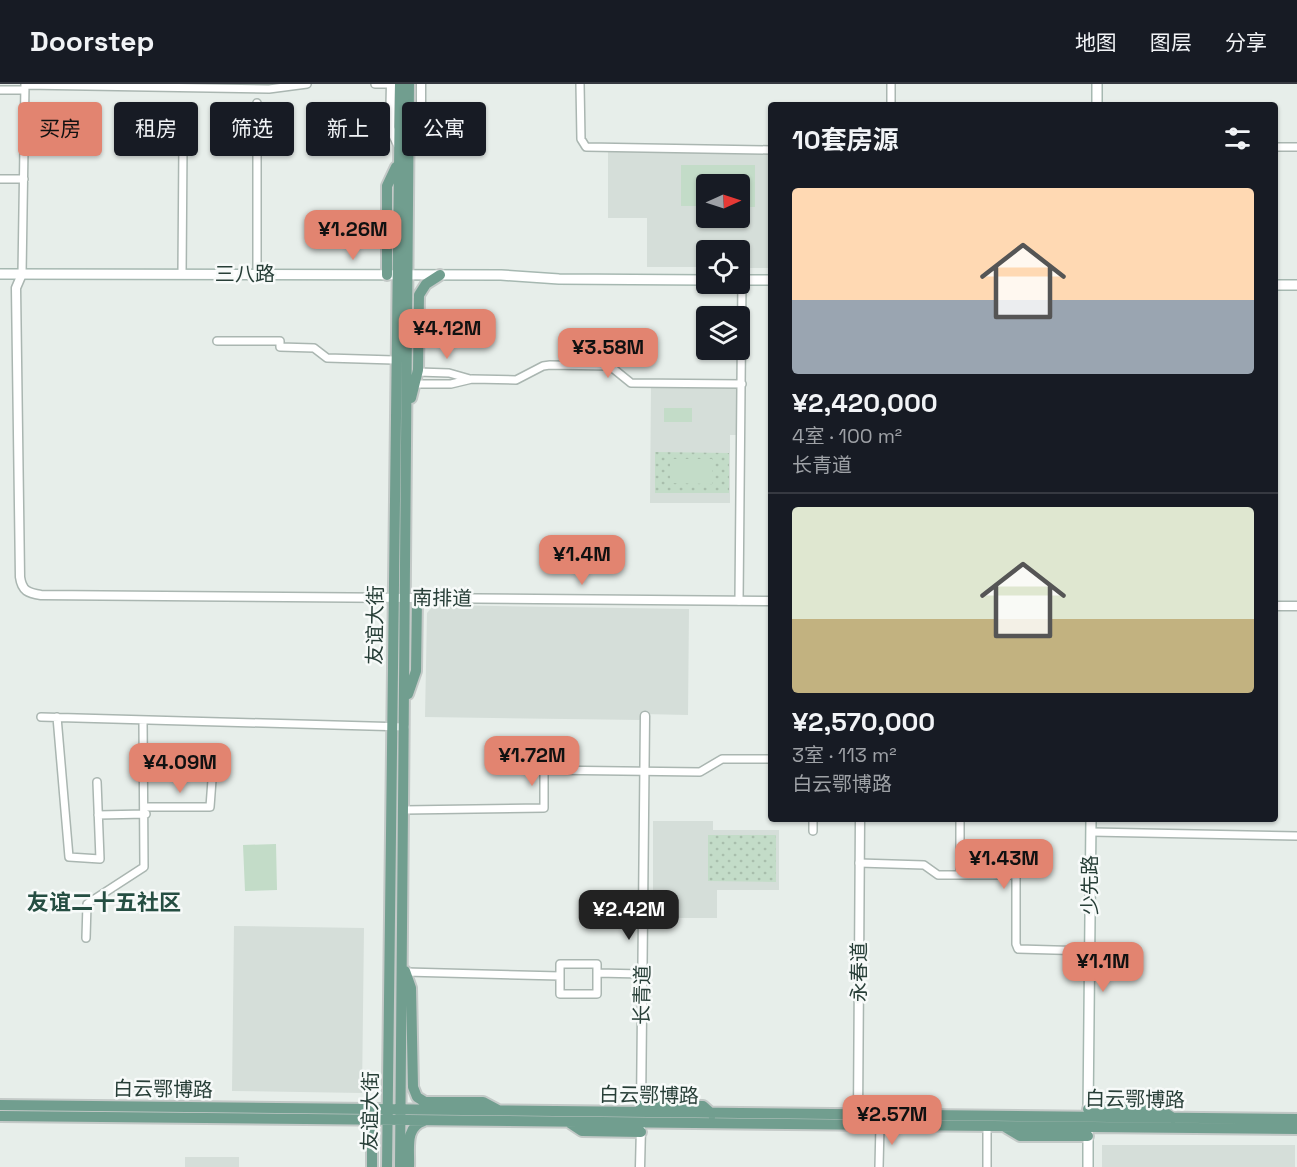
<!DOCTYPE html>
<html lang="zh">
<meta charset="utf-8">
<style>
:root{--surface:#171b24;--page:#20242c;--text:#f1f3f6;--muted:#9ea1a6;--line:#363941;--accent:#e28470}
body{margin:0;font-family:"Space Grotesk","Noto Sans SC",sans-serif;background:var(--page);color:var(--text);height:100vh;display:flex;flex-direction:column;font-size:22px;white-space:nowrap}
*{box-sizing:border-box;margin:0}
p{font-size:20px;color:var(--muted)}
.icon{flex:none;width:33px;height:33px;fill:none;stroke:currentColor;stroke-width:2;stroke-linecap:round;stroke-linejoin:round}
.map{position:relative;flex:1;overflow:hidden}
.panel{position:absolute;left:768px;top:18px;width:510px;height:720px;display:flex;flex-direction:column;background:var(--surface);border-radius:6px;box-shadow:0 2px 4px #0004}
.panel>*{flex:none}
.top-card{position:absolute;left:18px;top:18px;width:570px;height:54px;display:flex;gap:12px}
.needle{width:39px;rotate:87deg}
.fabs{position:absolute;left:696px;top:90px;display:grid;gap:12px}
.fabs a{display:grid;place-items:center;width:54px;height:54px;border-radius:6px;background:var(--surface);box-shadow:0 2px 4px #0004;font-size:30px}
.price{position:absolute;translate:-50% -51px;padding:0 14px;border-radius:12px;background:var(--accent);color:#111;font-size:20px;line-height:39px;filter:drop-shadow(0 2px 3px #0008)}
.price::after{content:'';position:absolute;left:50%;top:36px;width:18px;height:14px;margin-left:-9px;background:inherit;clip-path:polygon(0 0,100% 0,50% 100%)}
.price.on{background:#222;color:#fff}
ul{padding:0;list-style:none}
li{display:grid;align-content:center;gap:12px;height:318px;padding:0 24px}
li+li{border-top:2px solid var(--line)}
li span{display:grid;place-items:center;height:186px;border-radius:6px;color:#555}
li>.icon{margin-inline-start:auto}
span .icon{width:108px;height:108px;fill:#fffc;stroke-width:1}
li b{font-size:26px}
h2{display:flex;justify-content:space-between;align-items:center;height:72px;padding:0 24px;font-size:26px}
.pill{padding:0 21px;border-radius:6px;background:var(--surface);box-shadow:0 2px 4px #0004;font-size:21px;line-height:54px}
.pill.on{background:var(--accent);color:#111}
header{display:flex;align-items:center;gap:36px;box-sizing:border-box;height:84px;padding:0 30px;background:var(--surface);border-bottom:2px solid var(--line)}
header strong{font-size:28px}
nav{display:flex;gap:33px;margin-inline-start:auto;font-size:21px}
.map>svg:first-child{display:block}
</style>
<header>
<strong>Doorstep</strong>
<nav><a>地图</a><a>图层</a><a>分享</a></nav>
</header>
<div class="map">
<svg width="1297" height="1083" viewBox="0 0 1297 1083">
<defs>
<pattern id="grass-dots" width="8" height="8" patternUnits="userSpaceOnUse" patternTransform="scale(1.5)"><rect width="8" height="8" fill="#c3dcc8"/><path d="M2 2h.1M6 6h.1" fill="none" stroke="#a8beac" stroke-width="1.8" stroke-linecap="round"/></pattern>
</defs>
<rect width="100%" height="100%" fill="#e7eeea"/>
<path fill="#d5ded9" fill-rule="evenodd" d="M 608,66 L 771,68 L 771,184 L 740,184 L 740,166 L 706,166 L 706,183 L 647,183 L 647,134 L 608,134 ZM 706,100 L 740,100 L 740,134 L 706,134 Z
M 651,302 L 736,303 L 736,351 L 730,351 L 730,419 L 650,419 Z
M 434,521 L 689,525 L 688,631 L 643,630 L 642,636 L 425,633 L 427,529 Z
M 653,737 L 713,737 L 713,746 L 779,746 L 779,806 L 717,806 L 717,834 L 653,834 Z
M 234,842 L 364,844 L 362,1009 L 232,1007 Z
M 1102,1061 L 1295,1061 L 1295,1083 L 1102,1083 Z
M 185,1073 L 239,1073 L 239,1083 L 185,1083 Z"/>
<path fill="url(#grass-dots)" d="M 655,368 L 729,369 L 729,409 L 655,409 Z
M 708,751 L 776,751 L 776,798 L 708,797 Z"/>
<path fill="#c3dcc8" d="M 681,81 L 755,81 L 755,123 L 740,123 L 740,100 L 706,100 L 706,122 L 681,122 Z
M 664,324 L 692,324 L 692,338 L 664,338 Z
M 670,375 L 712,375 L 712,400 L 670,399 Z
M 276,760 L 277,806 L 245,807 L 243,761 Z"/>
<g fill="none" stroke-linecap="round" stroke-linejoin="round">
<defs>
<path id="minor" d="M 375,0 L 391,0
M 580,0 L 581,55 L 586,63 L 771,66
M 25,1 L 269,5 L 307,0
M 0,6 L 25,6
M 891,21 L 891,0
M 1275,63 L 1297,63
M 0,95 L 24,95
M 22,190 L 25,0
M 182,190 L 183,61
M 257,190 L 257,19
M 217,257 L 280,257 L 280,263 L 314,264 L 327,274 L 394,276
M 418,288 L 449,289 L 470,295
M 415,300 L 451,300 L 472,295 L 516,296 L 543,282 L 550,281 L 610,282 L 631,299 L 742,300
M 739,517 L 742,196
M 41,633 L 405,643
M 57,633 L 69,773 L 100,775 L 97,698
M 146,723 L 210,723 L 212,696
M 404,726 L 544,724 L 544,686 L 700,688 L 722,675 L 771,675
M 98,731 L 146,730
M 813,735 L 813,747
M 1091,748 L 1297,752
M 859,779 L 924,781 L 938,791 L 1016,791 L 1016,860 L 1018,865 L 1090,867
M 960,791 L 960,735
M 86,854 L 87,820 L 144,783 L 143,637
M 560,880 L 597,880 L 597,910 L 560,910 Z
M 406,888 L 560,892
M 597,889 L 642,890
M 879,1083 L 880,1041
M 987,1083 L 987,1042"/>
<path id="tertiary" d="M 391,0 L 390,44 L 398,61
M 410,50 L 421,39 L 421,0
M 22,190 L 16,204 L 20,493 C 22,507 28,509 41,511 L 771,517
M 1275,522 L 1297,522
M 641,1027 L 645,632
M 858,1034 L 860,735
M 640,1083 L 641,1043"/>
<path id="secondary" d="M 1097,21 L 1097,0
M 0,190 L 501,191 L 559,195 L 706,196
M 740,196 L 771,196
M 1275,201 L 1297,201
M 1088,1030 L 1091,735
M 1088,1083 L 1088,1046"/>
<path id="primary" d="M 387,191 L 387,102 L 396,83
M 411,314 L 418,286 L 419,211 L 426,200 L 440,191
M 408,610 L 416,587 L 417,513
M 405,887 L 411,904 L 413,1003 L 417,1013 L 425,1018 L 483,1018 L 498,1026
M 0,1021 L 1297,1035
M 641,1021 L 703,1022 L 712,1030
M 1088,1025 L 1161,1026 L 1173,1034
M 0,1032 L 1297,1045
M 365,1036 L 372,1049 L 372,1083
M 570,1039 L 582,1047 L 641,1048
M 1005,1043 L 1020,1052 L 1088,1052
M 387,1083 L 400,0
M 400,1083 L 409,0
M 409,1083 C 410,1066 404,1043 424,1037"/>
</defs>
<use href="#minor" stroke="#aab6b1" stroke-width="10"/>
<use href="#tertiary" stroke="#aab6b1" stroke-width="11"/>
<use href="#secondary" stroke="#a6b8b1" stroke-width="12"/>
<use href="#primary" stroke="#c3c9c7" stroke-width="14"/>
<use href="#minor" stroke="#fff" stroke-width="7"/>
<use href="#tertiary" stroke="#fff" stroke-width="8"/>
<use href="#secondary" stroke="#fff" stroke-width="9"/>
<use href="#primary" stroke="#719e8f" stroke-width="10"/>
</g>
<g text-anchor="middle" stroke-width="5" stroke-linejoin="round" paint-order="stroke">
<g font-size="20" fill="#273e37" stroke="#f7faf9">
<text x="245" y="197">三八路</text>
<text transform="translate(442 514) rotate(1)" y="7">南排道</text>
<text transform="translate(375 541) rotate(-89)" y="7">友谊大街</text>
<text transform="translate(1090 801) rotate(-90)" y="7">少先路</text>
<text transform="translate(859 888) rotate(-90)" y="7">永春道</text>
<text transform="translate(642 911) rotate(-89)" y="7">长青道</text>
<text transform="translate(163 1005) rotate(1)" y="7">白云鄂博路</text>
<text transform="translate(649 1011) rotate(1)" y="7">白云鄂博路</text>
<text transform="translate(1135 1015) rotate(1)" y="7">白云鄂博路</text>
<text transform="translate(370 1027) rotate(-89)" y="7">友谊大街</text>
</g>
<g font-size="22" font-weight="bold" fill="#254e42" stroke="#f7faf9">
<text x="104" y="826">友谊二十五社区</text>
</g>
</g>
</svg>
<div class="fabs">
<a><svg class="needle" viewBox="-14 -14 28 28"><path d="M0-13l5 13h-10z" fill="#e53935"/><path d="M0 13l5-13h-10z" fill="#9ea1a6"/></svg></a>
<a><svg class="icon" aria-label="locate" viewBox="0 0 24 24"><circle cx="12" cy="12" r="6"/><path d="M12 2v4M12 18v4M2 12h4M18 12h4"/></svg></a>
<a><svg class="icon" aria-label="layers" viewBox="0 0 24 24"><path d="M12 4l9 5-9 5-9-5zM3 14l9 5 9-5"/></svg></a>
</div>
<b class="price" style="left:353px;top:177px">¥1.26M</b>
<b class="price" style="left:447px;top:276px">¥4.12M</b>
<b class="price" style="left:608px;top:295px">¥3.58M</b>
<b class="price" style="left:582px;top:502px">¥1.4M</b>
<b class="price" style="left:532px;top:703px">¥1.72M</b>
<b class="price" style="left:180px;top:710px">¥4.09M</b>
<b class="price" style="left:1004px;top:806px">¥1.43M</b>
<b class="price on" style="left:629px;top:857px">¥2.42M</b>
<b class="price" style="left:1103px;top:909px">¥1.1M</b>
<b class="price" style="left:892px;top:1062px">¥2.57M</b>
<div class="top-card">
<a class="pill on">买房</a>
<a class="pill">租房</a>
<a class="pill">筛选</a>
<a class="pill">新上</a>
<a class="pill">公寓</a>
</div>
<section class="panel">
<h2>10套房源<svg class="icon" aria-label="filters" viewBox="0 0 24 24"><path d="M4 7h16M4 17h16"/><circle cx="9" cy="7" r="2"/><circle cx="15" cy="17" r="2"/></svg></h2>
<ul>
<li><span style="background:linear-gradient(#ffd9b3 60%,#9aa5b1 0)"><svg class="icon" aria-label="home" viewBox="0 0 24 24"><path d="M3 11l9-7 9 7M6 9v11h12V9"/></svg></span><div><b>¥2,420,000</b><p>4室 · 100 m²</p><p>长青道</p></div></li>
<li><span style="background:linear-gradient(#dfe7d0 60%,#c2b280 0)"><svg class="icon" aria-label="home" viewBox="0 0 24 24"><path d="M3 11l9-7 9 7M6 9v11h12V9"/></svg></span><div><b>¥2,570,000</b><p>3室 · 113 m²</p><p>白云鄂博路</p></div></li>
</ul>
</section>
</div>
